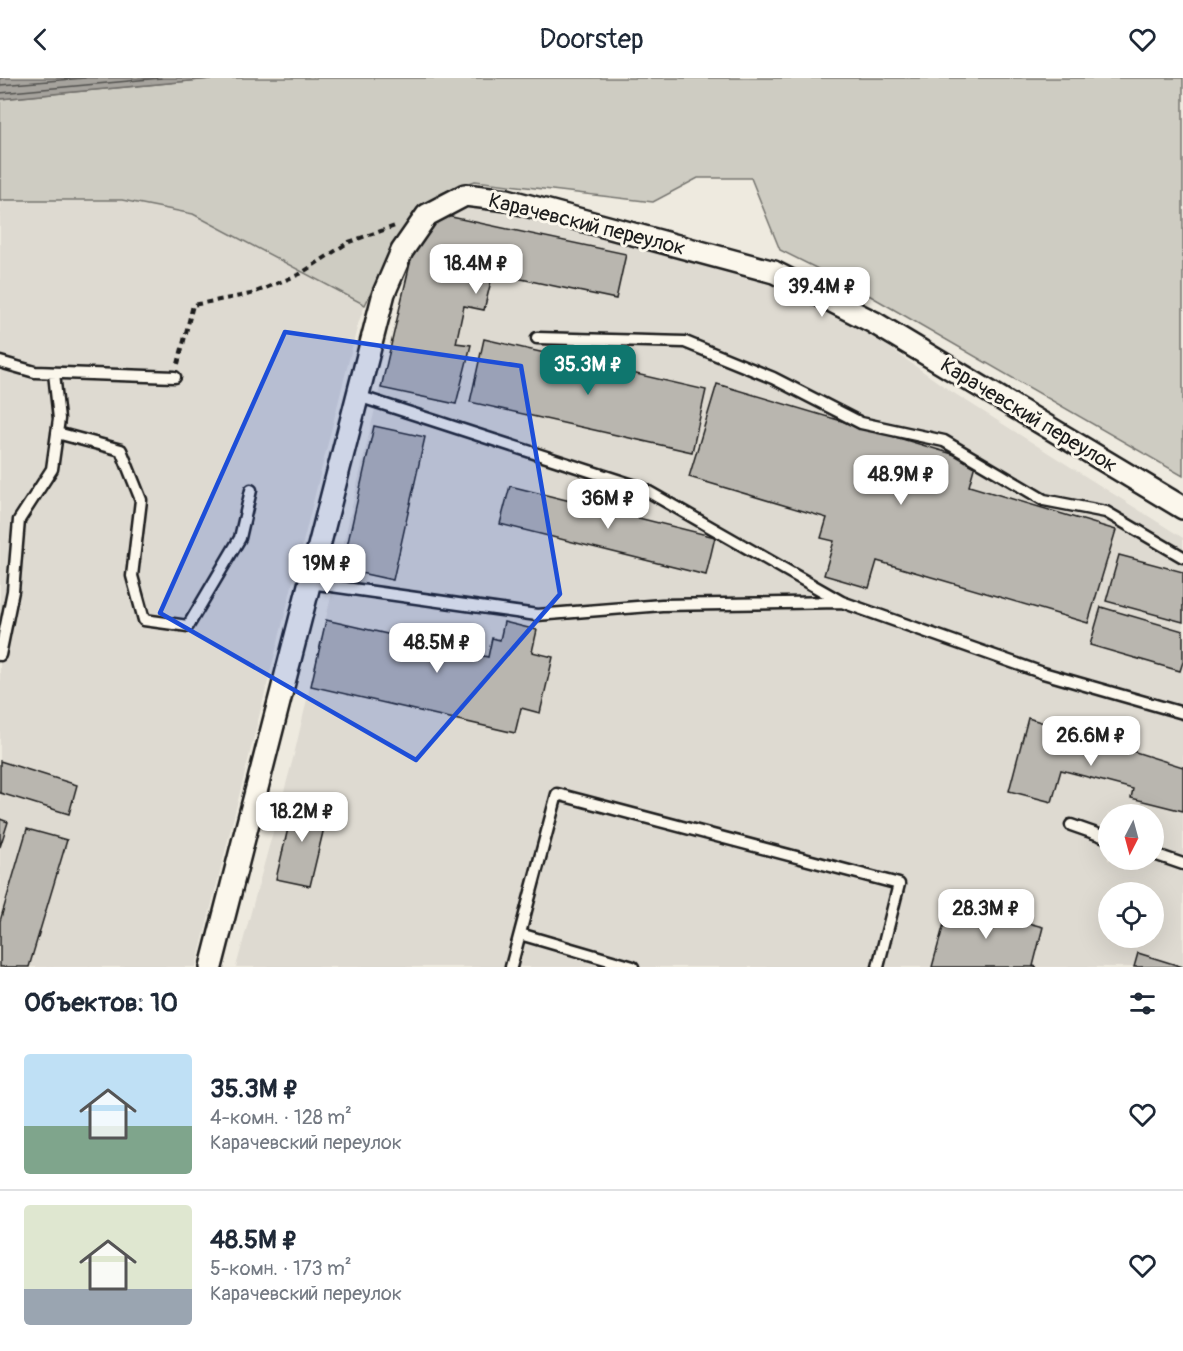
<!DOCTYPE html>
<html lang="ru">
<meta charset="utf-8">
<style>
:root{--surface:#fff;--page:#f6f6f7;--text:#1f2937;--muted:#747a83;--line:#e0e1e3;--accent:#0f766e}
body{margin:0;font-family:Pangolin,sans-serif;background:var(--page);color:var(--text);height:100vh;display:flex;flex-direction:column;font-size:22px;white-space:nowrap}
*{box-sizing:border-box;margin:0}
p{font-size:20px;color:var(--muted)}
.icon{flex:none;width:33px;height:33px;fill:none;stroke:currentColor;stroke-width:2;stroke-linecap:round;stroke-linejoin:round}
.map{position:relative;height:889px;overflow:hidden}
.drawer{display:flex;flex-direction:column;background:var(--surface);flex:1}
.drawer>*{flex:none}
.needle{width:39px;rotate:186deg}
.controls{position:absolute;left:1098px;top:726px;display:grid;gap:12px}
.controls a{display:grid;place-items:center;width:66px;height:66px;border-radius:50%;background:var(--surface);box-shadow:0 6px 24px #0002;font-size:30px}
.price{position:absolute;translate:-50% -51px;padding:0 14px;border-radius:12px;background:#fff;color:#222;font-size:20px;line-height:39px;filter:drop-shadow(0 2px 3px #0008)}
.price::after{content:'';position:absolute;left:50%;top:36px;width:18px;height:14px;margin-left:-9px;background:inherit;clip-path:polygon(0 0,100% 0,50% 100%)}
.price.selected{background:var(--accent);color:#fff}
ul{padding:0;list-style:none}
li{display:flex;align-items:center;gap:18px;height:150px;padding:0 24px}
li+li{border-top:2px solid var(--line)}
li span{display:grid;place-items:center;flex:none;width:168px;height:120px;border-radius:6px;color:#555}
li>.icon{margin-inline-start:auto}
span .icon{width:72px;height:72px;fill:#fffc;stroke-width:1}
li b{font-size:26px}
h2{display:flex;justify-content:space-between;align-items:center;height:72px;padding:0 24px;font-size:26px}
header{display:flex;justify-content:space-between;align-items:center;height:78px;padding:0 24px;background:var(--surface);font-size:27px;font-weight:600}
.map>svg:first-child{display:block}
</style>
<header><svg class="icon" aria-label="back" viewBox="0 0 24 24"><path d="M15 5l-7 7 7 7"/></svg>Doorstep<svg class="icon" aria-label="heart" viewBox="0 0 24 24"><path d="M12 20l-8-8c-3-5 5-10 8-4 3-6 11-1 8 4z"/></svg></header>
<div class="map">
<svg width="1183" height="889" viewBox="0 0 1183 889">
<rect width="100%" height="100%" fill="#eeeadf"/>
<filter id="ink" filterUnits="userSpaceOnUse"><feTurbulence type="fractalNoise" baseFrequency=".0167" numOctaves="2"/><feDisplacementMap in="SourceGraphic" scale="12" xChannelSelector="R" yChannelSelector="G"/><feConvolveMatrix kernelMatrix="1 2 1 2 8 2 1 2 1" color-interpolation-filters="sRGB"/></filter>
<g filter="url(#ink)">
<path fill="#dedad1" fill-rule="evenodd" d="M 0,122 L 122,122 L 193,136 L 365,227 L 358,246 L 196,889 L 0,889 Z
M 465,128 L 761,189 L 804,209 L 949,312 L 1183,460 L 1183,889 L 236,889 L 294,677 L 414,164 ZM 1108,736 L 1154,736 L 1154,782 L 1108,782 ZM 1108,814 L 1154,814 L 1154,860 L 1108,860 Z"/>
<path fill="#ceccc2" stroke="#75746f" stroke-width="1.5" d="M 221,0 L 1183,0 L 1183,398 L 860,212 L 780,172 L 751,100 L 698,100 L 653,124 L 475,103 L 442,115 L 417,134 L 395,165 L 365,227 L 193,136 L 122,122 L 0,122 L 0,21 Z"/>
<path fill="#a6a39d" stroke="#6f6d69" stroke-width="1.5" d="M 0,0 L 221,0 L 0,21 Z"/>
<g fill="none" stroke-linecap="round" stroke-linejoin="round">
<path stroke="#535250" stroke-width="1.5" d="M 0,7 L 85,0
M 0,15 L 161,0"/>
</g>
<path fill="#b9b6af" stroke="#1c1c1c" stroke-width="1.5" d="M 442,137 L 626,176 L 616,221 L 493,195 L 484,232 L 464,228 L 456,265 L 471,267 L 456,326 L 381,310 L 412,177 Z
M 484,261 L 706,312 L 692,374 L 470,324 Z
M 717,306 L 976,383 L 969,408 L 1116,452 L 1088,545 L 877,483 L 869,510 L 824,497 L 834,463 L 821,460 L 827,440 L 689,399 Z
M 374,348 L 425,359 L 393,502 L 342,491 Z
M 510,408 L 715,459 L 706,497 L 500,446 Z
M 1119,477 L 1183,494 L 1183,544 L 1106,523 Z
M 1101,529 L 1183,553 L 1183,584 L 1180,593 L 1090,567 Z
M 326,542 L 488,579 L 492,560 L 500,562 L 504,544 L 537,552 L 532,574 L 553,579 L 540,635 L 521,630 L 515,655 L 311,608 Z
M 1028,640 L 1183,689 L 1183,733 L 1131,720 L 1133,711 L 1061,692 L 1052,724 L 1009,713 Z
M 0,683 L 77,707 L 69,736 L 0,715 Z
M 295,721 L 329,729 L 310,808 L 276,801 Z
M 0,741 L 8,744 L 0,769 Z
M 27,751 L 67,762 L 29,889 L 0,889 L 0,843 Z
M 950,824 L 1043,849 L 1033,888 L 1037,889 L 932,889 Z
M 1138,875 L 1183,889 L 1134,889 Z"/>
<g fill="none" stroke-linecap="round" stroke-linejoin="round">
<defs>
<path id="lane" d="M 537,260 L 685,264 L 773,300 L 861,345 L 944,363 L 1044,422 L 1106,434 L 1183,479
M 0,284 L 35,294 L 175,299
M 358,318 L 642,410 L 842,524 L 1043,595 L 1183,635
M 57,355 L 121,372 L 141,422 L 132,498 L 144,542 L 188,548 L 240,460 L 251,412
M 310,505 L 537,537 L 662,527 L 841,524
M 0,577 L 13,513 L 19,442 L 52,391 L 59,341 L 54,295
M 1071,747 L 1108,760
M 1154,776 L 1183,786
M 520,856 L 633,889
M 511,889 L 557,716 L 899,806 L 878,889"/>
<path id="street" d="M 211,889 L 384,215 L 402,173 L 427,137 L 465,117 L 507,122 L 774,194 L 873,244 L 1183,430"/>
</defs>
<use href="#lane" stroke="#1c1c1c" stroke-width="15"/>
<use href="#street" stroke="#1c1c1c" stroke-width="26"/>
<path stroke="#1c1c1c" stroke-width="4" stroke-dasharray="6 4.5" stroke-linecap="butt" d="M 178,286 L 193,227 L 251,216 L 300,196 L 349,164 L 395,148"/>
<use href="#lane" stroke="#fbf7ec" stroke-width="10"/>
<use href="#street" stroke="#fbf7ec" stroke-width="21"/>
</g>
</g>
<path fill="#1d4ed8" fill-opacity="0.2" stroke="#1d4ed8" stroke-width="4.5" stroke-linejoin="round" d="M 285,254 L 521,288 L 560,516 L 416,682 L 160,535 Z"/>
<g text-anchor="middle" stroke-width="6" stroke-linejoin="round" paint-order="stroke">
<g font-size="21" fill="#1c1c1c" stroke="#fbf7ec">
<text transform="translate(587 146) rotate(14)" y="7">Карачевский переулок</text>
<text transform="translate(1029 337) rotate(31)" y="7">Карачевский переулок</text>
</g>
</g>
</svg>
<div class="controls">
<a><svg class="needle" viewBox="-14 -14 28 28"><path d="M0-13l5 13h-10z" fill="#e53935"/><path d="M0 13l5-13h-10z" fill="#747a83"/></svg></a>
<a><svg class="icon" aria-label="locate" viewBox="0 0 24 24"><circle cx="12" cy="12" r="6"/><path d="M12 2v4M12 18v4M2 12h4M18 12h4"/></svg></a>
</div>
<b class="price" style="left:476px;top:217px">18.4M ₽</b>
<b class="price" style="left:822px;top:240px">39.4M ₽</b>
<b class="price selected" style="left:588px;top:318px">35.3M ₽</b>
<b class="price" style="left:901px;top:428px">48.9M ₽</b>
<b class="price" style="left:608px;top:452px">36M ₽</b>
<b class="price" style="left:327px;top:517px">19M ₽</b>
<b class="price" style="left:437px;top:596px">48.5M ₽</b>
<b class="price" style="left:1091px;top:689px">26.6M ₽</b>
<b class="price" style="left:302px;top:765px">18.2M ₽</b>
<b class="price" style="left:986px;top:862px">28.3M ₽</b>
</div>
<section class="drawer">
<h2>Объектов: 10<svg class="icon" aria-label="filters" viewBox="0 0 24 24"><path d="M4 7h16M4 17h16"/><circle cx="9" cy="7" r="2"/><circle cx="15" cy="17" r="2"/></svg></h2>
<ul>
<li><span style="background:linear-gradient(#bfe0f5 60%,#7fa58c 0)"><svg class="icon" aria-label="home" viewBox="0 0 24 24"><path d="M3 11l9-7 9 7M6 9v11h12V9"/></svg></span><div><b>35.3M ₽</b><p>4-комн. · 128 m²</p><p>Карачевский переулок</p></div><svg class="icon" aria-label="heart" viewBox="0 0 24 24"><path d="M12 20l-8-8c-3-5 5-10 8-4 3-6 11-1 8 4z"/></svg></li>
<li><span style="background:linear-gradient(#dfe7d0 70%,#9aa5b1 0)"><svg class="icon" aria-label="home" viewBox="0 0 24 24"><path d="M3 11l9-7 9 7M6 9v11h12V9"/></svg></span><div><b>48.5M ₽</b><p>5-комн. · 173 m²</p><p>Карачевский переулок</p></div><svg class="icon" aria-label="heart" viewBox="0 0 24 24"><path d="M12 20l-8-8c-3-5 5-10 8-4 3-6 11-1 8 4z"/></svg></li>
</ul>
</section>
